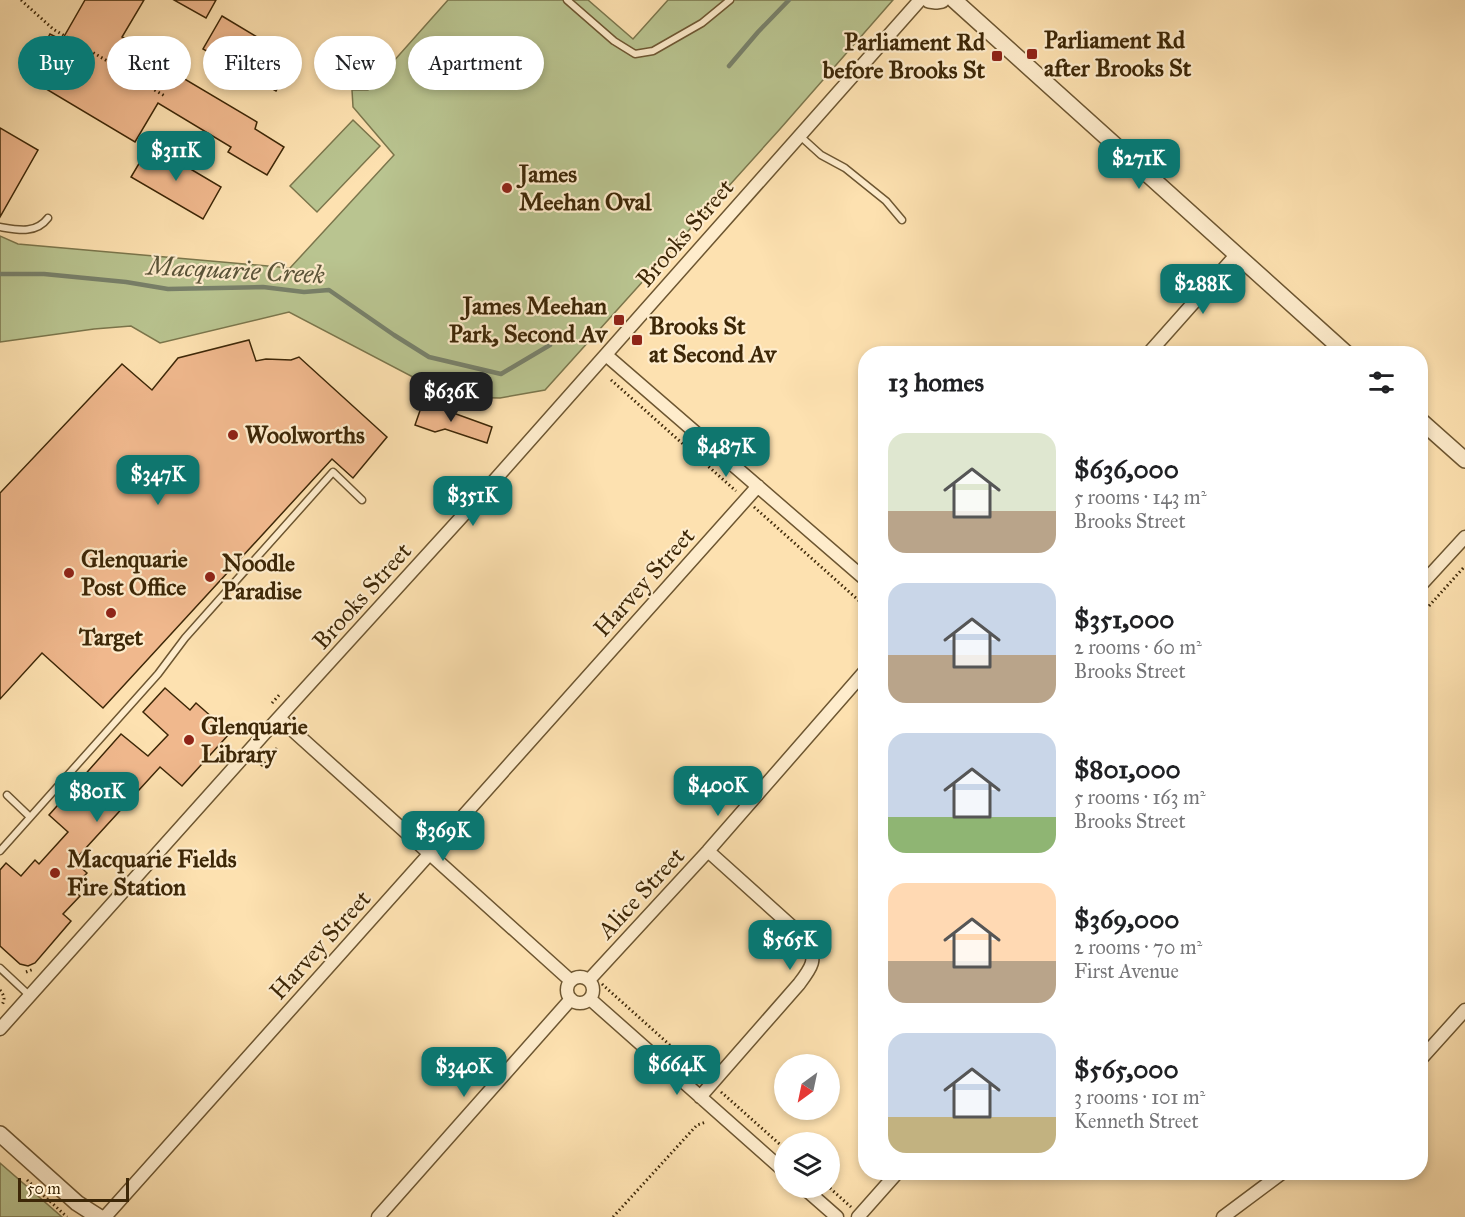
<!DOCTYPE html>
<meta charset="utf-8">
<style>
:root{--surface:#fff;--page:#f6f6f6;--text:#202124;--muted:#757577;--accent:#0f766e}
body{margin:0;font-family:"IM FELL Great Primer",serif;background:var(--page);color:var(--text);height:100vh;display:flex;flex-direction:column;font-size:22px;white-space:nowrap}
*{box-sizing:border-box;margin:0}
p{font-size:20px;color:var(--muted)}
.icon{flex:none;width:33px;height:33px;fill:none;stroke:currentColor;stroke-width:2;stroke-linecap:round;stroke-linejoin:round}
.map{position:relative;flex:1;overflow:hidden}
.details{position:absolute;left:858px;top:346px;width:570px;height:834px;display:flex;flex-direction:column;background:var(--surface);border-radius:24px;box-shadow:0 3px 9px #0003}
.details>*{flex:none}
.banner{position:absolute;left:18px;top:36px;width:570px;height:54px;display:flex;gap:12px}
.needle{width:39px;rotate:213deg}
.fabs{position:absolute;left:774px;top:1054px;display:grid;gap:12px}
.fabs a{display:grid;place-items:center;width:66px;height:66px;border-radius:50%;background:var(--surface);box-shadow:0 3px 9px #0003;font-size:30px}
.scale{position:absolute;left:18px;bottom:15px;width:111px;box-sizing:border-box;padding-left:6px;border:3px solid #3d2707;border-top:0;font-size:16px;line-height:21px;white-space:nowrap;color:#3d2707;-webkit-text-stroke:4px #feeccc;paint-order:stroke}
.price{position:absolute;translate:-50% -51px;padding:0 14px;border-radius:12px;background:var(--accent);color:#fff;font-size:20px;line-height:39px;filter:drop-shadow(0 2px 3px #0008)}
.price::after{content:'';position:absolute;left:50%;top:36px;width:18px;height:14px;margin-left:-9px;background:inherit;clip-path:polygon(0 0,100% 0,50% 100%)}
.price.selected{background:#222;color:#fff}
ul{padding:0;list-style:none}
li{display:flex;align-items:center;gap:18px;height:150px;padding:0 30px}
li span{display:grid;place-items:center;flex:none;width:168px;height:120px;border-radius:18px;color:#555}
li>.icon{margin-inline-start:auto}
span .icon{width:72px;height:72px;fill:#fffc;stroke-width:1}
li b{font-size:26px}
h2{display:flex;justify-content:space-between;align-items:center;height:72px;padding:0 30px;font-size:26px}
.pill{padding:0 21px;border-radius:27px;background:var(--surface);box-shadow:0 3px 9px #0003;font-size:21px;line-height:54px}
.pill.selected{background:var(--accent);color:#fff}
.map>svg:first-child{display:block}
</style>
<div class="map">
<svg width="1465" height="1217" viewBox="0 0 1465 1217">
<rect width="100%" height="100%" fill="#fde1b0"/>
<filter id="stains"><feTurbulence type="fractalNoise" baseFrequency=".00333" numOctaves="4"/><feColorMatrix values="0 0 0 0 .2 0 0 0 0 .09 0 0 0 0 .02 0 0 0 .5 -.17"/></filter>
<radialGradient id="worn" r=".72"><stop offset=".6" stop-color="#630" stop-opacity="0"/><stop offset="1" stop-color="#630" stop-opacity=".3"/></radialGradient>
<path fill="#b9c490" stroke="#7b764c" stroke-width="1.5" d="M 448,0 L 588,0 L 633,39 L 668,0 L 893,0 L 780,129 L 545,390 L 500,398 L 451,397 L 289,312 L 160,343 L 131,326 L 94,329 L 0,342 L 0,236 L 18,244 L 290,268 L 394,155 L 353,107 L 352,90 L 368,90 Z
M 353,120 L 380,146 L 317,212 L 290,186 Z
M 0,1163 L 62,1217 L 0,1217 Z"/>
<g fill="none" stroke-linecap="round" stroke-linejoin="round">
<path stroke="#78816b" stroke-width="4.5" d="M 729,66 L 758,32 L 789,0
M 0,274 L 44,274 L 126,282 L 168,289 L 263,287 L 304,292 L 329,290 L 394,335 L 429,357 L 501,374 L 550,345"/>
</g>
<path fill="#f0b88d" stroke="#3d2707" stroke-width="1.5" d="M 85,0 L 144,0 L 122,37 L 174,66 L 171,71 L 257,122 L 255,129 L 284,147 L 267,175 L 228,152 L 231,147 L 158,103 L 135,142 L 26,77 L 50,34 L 62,40 Z
M 174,0 L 216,0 L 206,18 Z
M 222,16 L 294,59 L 276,91 L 203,49 Z
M 0,128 L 38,150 L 0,217 Z
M 150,145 L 221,187 L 203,219 L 131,177 Z
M 249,340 L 256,361 L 266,359 L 291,360 L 299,357 L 387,437 L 353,478 L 332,459 L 103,708 L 42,653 L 0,699 L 0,493 L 122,364 L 152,390 L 178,358 Z
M 423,402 L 492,427 L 487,443 L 445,429 L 435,432 L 415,425 Z
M 165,688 L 190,710 L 196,703 L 230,733 L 182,786 L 160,767 L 74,861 L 87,873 L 72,889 L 80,896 L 63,914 L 71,921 L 35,963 L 28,966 L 20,964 L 0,946 L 0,870 L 6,863 L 21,876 L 35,860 L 39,864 L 68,832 L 49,815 L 121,734 L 148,756 L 168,735 L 143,712 Z"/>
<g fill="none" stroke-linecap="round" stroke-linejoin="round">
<defs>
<path id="service" d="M 567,0 L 614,41 L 635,54 L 653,51 L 702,23 L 730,0
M 800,136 L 821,155 L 845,168 L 886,201 L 902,220
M 0,227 C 18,230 36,234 48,218
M 7,795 L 30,817
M 0,851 L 158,674 L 185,638 L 333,472 L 362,500
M 0,968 L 30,996"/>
<path id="minor" d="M 1148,354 L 1236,255
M 606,355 L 866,580
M 1420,586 L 1465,537
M 279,718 L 571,981
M567 990a13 13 0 1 1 26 0a13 13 0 1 1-26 0Z
M 589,980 L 708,851 L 866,670
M 590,999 L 784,1171
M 0,1029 L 264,734 L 477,500 L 920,0
M 1420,1060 L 1465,1010
M 700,1097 L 799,984 C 812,967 817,960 808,941 L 708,851
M 804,1188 L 837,1217
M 105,1217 L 758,486
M 378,1217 L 571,999
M 858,1217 L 897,1173
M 1223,1217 L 1282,1173"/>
<path id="tertiary" d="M 929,0 L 936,1 L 942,0
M 954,0 L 1347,354
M 1420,420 L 1465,460
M 0,1134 L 77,1203 L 99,1217"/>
</defs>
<use href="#service" stroke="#6d5631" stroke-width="9"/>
<use href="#minor" stroke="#6d5631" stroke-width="15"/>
<use href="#tertiary" stroke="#6d5631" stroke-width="18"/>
<path stroke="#3d2707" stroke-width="3" stroke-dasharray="1.5 3" stroke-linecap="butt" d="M 21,0 L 53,29 L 109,62 L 112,66 L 165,96
M 611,380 L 736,491
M 754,507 L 866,607
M 1420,616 L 1465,566
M 272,703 L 281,693
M 261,766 L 279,746
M 26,972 L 34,969
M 602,984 L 703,1075
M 0,990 C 4,995 6,1000 1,1006
M 721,1092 L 784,1148
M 27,1180 L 67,1217
M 830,1188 L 851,1207
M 613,1217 L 697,1125 L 706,1122"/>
<use href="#service" stroke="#feeccc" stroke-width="6"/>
<use href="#minor" stroke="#feeccc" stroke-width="12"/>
<use href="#tertiary" stroke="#feeccc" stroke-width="15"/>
</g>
<g fill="#8f2418" stroke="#feeccc" stroke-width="2">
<rect x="1026" y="48" width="12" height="12" rx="3"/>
<rect x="991" y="50" width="12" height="12" rx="3"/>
<circle cx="507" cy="188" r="6"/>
<rect x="613" y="314" width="12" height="12" rx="3"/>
<rect x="631" y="334" width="12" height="12" rx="3"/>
<circle cx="233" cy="435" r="6"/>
<circle cx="69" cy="573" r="6"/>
<circle cx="210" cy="577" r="6"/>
<circle cx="111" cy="613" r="6"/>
<circle cx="189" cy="740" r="6"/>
<circle cx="55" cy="873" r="6"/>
</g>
<g text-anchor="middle" stroke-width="4.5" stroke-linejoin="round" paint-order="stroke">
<g font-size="24" font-weight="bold" fill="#3d2707" stroke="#feeccc" text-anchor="start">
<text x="1044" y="48">Parliament Rd<tspan x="1044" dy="28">after Brooks St</tspan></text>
<text x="985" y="50" text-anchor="end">Parliament Rd<tspan x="985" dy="28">before Brooks St</tspan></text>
<text x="519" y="182">James<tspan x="519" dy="28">Meehan Oval</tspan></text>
<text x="607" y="314" text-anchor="end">James Meehan<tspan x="607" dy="28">Park, Second Av</tspan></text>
<text x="649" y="334">Brooks St<tspan x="649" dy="28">at Second Av</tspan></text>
<text x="245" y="443">Woolworths</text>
<text x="81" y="567">Glenquarie<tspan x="81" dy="28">Post Office</tspan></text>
<text x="222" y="571">Noodle<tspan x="222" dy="28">Paradise</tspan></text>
<text x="111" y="645" text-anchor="middle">Target</text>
<text x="201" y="734">Glenquarie<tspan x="201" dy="28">Library</tspan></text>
<text x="67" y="867">Macquarie Fields<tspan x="67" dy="28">Fire Station</tspan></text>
</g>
<g font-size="24" fill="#3d2707" stroke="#feeccc">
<text transform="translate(685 233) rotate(-49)" y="8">Brooks Street</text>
<text transform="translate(644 582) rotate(-48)" y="8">Harvey Street</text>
<text transform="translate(362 596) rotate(-48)" y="8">Brooks Street</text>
<text transform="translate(641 893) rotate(-47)" y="8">Alice Street</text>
<text transform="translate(320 945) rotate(-48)" y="8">Harvey Street</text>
</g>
<g font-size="26" font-style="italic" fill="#5a5439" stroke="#feeccc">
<text transform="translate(236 270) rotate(3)" y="9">Macquarie Creek</text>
</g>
</g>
<rect width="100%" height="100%" filter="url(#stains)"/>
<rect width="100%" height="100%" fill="url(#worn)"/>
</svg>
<div class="fabs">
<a><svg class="needle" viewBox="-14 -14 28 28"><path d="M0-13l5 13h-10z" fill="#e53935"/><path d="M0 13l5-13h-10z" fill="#757577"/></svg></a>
<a><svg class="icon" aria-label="layers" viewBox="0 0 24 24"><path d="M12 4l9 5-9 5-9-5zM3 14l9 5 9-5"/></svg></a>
</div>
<div class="scale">50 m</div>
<b class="price" style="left:176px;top:182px">$311K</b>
<b class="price" style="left:1139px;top:190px">$271K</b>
<b class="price" style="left:1203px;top:315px">$288K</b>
<b class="price selected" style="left:451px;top:423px">$636K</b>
<b class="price" style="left:726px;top:478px">$487K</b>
<b class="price" style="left:158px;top:506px">$347K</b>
<b class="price" style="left:473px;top:527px">$351K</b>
<b class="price" style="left:718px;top:817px">$400K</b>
<b class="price" style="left:97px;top:823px">$801K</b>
<b class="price" style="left:443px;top:862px">$369K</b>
<b class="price" style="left:790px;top:971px">$565K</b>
<b class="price" style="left:677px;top:1096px">$664K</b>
<b class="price" style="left:464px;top:1098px">$340K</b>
<div class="banner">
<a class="pill selected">Buy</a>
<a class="pill">Rent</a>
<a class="pill">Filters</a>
<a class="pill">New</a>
<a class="pill">Apartment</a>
</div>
<section class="details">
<h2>13 homes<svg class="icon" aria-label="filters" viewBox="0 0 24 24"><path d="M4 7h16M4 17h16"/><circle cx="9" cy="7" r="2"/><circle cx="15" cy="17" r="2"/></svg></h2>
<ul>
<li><span style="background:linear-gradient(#dfe7d0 65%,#b9a48a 0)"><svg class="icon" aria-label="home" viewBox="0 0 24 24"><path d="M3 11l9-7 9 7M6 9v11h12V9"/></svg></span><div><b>$636,000</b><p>5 rooms · 143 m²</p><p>Brooks Street</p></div></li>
<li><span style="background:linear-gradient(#c9d6e8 60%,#b9a48a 0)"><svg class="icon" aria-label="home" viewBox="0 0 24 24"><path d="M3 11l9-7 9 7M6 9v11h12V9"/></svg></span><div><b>$351,000</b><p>2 rooms · 60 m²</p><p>Brooks Street</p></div></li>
<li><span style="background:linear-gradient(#c9d6e8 70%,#8fb573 0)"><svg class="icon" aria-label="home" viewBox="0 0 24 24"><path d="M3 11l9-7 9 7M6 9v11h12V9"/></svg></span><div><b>$801,000</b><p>5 rooms · 163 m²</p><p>Brooks Street</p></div></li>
<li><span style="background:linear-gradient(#ffd9b3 65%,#b9a48a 0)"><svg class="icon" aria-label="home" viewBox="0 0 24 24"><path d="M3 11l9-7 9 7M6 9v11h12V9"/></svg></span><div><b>$369,000</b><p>2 rooms · 70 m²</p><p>First Avenue</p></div></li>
<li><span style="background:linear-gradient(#c9d6e8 70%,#c2b280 0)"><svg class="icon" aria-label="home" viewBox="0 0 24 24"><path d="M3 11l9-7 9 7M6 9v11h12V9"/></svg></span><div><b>$565,000</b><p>3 rooms · 101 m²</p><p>Kenneth Street</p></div></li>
</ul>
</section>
</div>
